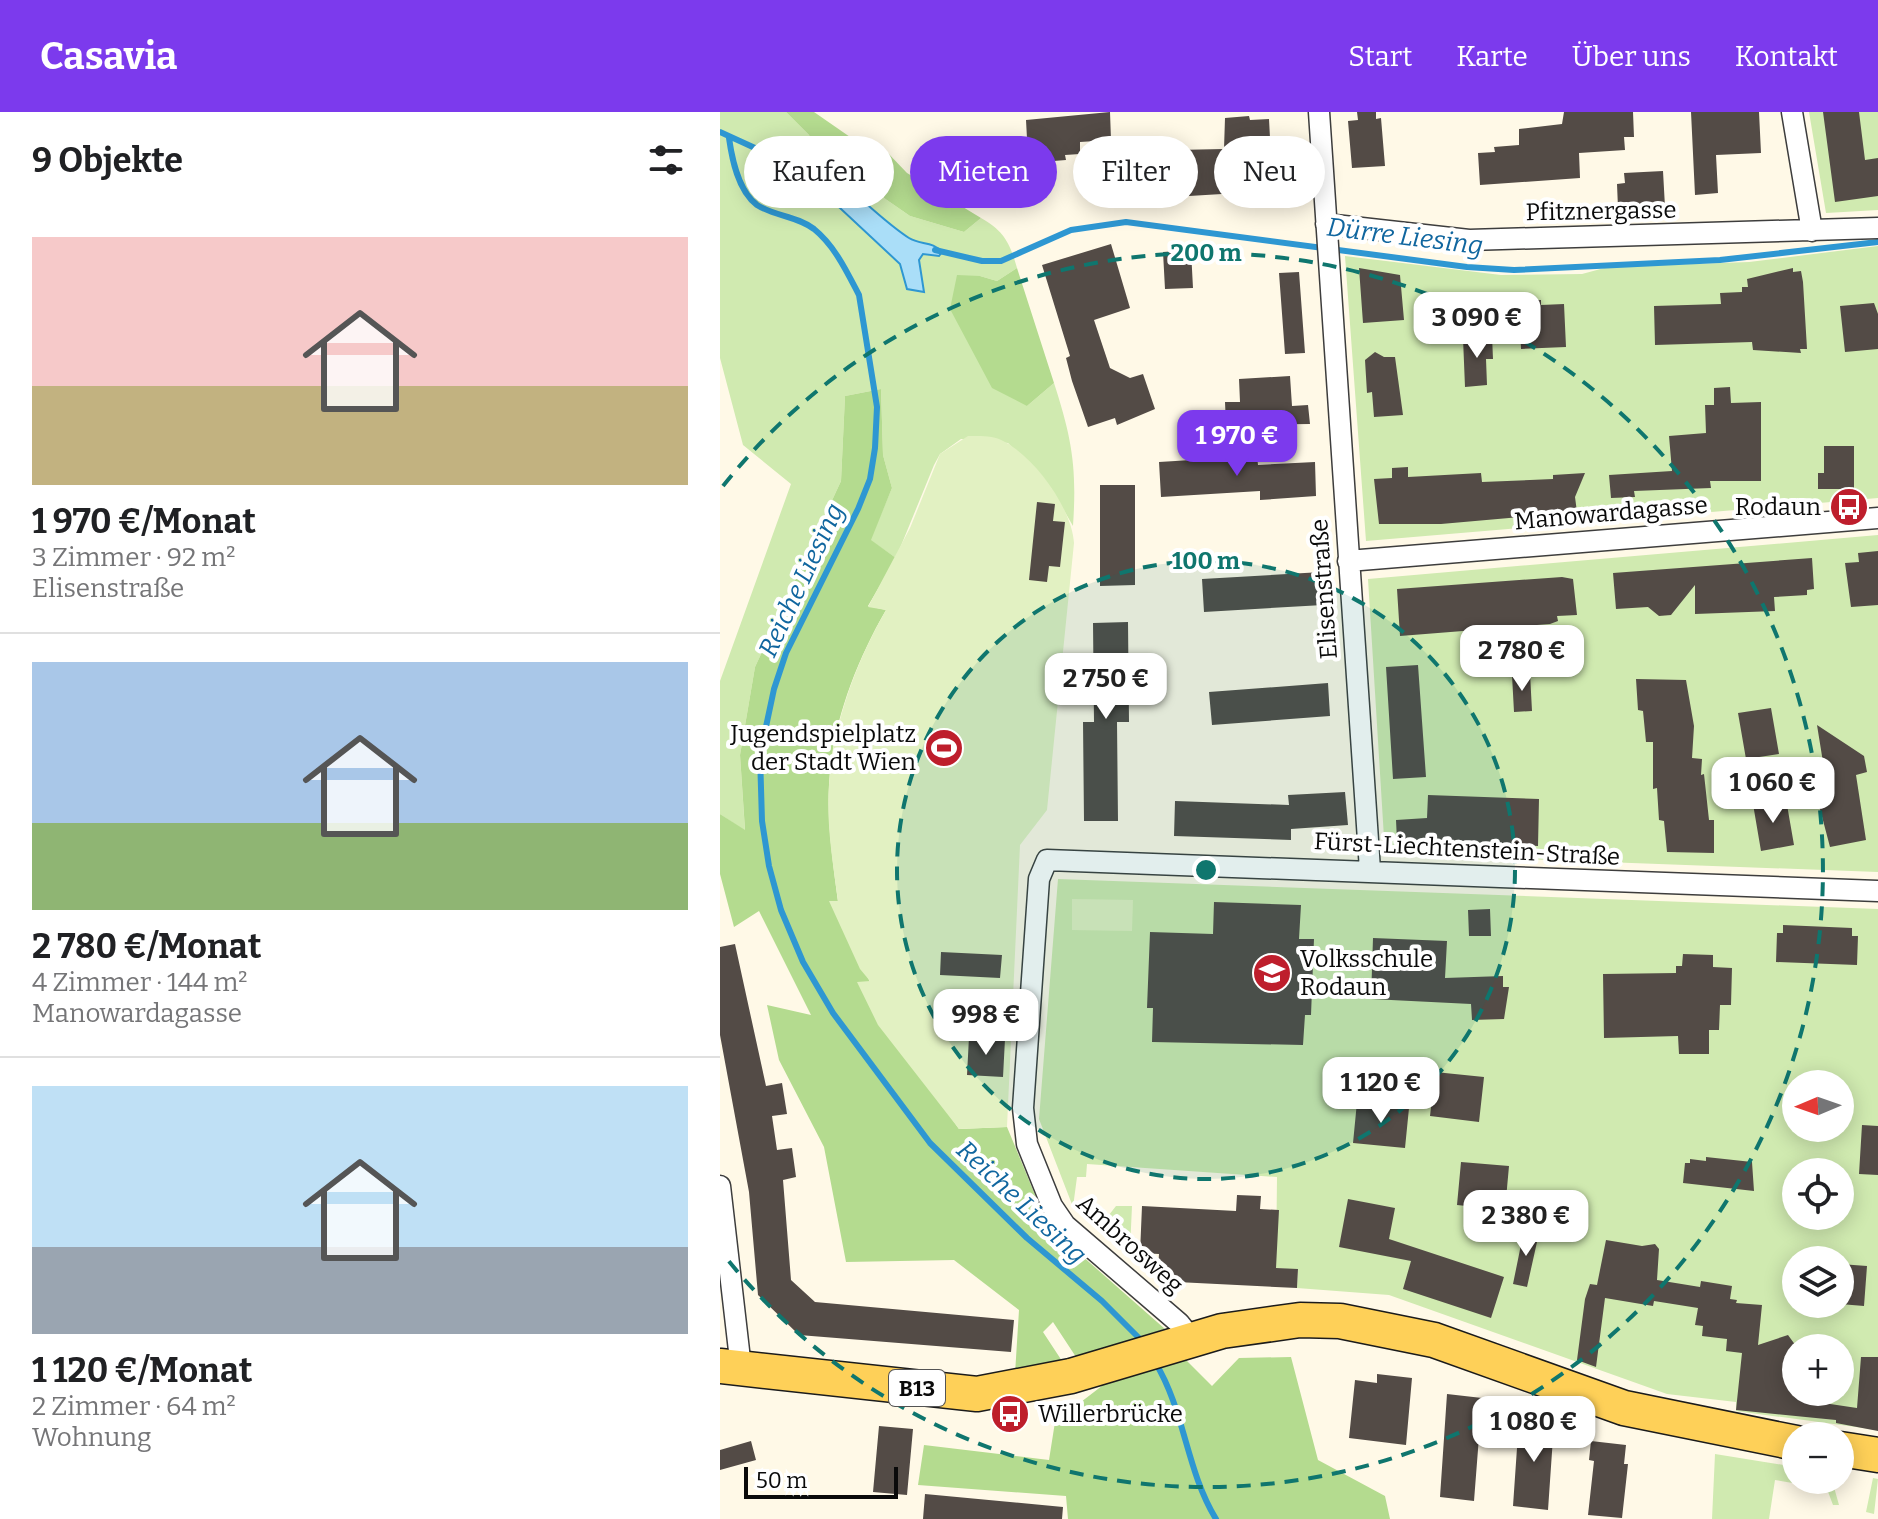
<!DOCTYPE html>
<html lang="de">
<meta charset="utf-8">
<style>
:root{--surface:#fff;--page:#f6f6f6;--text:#202124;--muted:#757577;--line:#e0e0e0;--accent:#7c3aed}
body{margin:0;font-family:Bitter,serif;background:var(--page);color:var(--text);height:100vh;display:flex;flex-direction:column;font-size:30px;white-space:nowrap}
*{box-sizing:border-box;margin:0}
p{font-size:26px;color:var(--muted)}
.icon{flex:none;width:44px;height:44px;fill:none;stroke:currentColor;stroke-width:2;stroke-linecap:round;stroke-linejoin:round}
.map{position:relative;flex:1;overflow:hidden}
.drawer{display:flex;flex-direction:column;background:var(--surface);width:720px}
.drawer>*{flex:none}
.guide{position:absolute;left:24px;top:24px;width:760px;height:72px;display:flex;gap:16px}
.needle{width:52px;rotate:268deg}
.controls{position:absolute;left:1062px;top:958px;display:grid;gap:16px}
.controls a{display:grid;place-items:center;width:72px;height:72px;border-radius:50%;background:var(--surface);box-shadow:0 4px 20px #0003;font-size:40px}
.scale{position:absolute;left:24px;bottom:20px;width:154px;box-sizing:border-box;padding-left:8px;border:4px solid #0a0a0a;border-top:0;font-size:22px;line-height:28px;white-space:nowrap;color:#0a0a0a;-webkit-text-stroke:6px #fff;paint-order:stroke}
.price{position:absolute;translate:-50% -68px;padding:0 18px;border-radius:16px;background:#fff;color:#222;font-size:26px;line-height:52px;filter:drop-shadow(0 2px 4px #0008)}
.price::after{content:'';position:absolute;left:50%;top:48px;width:24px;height:18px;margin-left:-12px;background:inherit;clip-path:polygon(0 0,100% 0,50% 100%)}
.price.current{background:var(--accent);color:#fff}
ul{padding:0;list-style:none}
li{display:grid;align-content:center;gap:16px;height:424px;padding:0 32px}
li+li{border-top:2px solid var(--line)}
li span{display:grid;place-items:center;height:248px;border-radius:0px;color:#555}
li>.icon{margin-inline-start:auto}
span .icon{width:144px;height:144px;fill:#fffc;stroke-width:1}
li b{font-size:34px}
h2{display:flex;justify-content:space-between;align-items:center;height:96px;padding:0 32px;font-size:34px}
.chip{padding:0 28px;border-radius:36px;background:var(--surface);box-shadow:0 4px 20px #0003;font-size:28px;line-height:72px}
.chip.current{background:var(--accent);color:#fff}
header{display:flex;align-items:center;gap:48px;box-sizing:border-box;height:112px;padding:0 40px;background:var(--accent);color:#fff}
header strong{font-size:38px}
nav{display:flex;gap:44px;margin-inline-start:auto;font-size:28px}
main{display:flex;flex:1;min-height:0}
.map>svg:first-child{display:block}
</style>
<header>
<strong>Casavia</strong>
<nav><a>Start</a><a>Karte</a><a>Über uns</a><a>Kontakt</a></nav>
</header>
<main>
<section class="drawer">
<h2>9 Objekte<svg class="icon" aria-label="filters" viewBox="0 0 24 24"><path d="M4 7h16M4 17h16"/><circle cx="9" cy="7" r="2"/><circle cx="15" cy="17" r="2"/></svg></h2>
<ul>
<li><span style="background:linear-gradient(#f6c9c9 60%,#c2b280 0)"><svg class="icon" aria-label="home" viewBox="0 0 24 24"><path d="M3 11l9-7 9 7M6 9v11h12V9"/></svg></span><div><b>1 970 €/Monat</b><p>3 Zimmer · 92 m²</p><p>Elisenstraße</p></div></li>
<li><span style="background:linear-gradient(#a9c7e8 65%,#8fb573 0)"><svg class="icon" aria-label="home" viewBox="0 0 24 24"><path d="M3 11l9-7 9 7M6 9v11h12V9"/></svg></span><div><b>2 780 €/Monat</b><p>4 Zimmer · 144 m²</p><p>Manowardagasse</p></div></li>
<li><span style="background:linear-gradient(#bfe0f5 65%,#9aa5b1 0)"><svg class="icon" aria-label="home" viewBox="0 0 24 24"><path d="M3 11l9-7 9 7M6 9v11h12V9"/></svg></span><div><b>1 120 €/Monat</b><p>2 Zimmer · 64 m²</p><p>Wohnung</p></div></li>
</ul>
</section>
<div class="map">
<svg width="1158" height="1407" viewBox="0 0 1158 1407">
<rect width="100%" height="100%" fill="#fff9e7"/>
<path fill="#d0eab0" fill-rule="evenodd" d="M 0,0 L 66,0 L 89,23 L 104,56 L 122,57 L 190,104 L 244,120 L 261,106 C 284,119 290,131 297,156 L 277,169 L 260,164 L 307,294 L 334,271 C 352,327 357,355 353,414 L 331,376 L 288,331 L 241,327 L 220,342 L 214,353 L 176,446 L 150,428 L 172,376 L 163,343 L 161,277 L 125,284 L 121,369 L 35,555 L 20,643 L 25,719 L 0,702 L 0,569 L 71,372 L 23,333 L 0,246 Z
M 1089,0 L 1158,0 L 1158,98 L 1106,101 Z
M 1158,134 L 1158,386 L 646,429 L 625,144 L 781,163 L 862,162 L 888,155 L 1029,150 Z
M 1158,423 L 1158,760 L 665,742 L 648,467 Z
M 338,767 L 1158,797 L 1158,1318 L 1016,1299 L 1016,1290 L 947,1282 L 669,1183 L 577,1176 L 578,1158 L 556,1156 L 557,1065 L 367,1052 L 366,1065 L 357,1065 L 353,1095 L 319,1007 ZM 1076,972 L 1120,972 L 1120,1016 L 1076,1016 ZM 1076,1060 L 1120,1060 L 1120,1104 L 1076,1104 ZM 1076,1148 L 1120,1148 L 1120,1192 L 1076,1192 ZM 1076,1236 L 1120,1236 L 1120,1280 L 1076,1280 Z
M 396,1094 L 412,1094 L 410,1137 L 405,1141 L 396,1133 L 404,1120 L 398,1115 L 387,1125 L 378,1117 Z
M 995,1342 L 1076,1355 L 1076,1368 L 1112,1368 L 1119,1393 L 1113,1393 L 1107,1377 L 1055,1368 L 1049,1407 L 992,1407 Z
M 1153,1366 L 1158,1367 L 1154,1402 L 1146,1400 Z"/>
<path fill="#b4db8f" d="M 66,0 L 94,0 L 156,43 L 165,38 L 187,61 L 261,106 L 244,120 L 190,104 L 122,57 L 104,56 L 89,23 Z
M 297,156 L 334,271 L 307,294 L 272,276 L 230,197 L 237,163 L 260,164 L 277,169 Z
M 161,277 L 163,343 L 172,376 L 151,428 L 176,446 L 148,494 L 166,498 C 136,550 112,612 109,673 C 107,712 113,751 118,790 L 110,789 L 150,870 L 138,870 L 239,1017 L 287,1015 L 318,1090 L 336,1121 L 445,1217 L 356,1245 L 333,1210 L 323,1220 L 342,1249 L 295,1262 L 299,1198 L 234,1148 L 126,1150 L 104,1035 L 59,948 L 47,893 L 91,903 L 39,799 L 14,815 L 0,762 L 0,702 L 25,718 L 20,643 L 35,555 L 121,369 L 125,284 Z
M 571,1245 L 598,1348 L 665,1384 L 670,1407 L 348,1407 L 346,1384 L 198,1373 L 204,1333 L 329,1348 L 335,1310 L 387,1270 L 465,1247 L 492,1274 L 519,1246 Z"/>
<path fill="#e2f1c2" d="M 248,324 C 261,324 274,323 285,330 C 316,347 352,397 354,431 L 327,698 L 300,733 L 287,1015 L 239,1017 L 158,913 L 137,870 L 150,869 L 140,857 L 109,789 L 118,789 C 113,751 106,712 109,673 C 113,612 136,550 166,498 L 148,495 L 190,416 L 220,342 Z
M 352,787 L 413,788 L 412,819 L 352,818 Z"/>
<path fill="#aadef8" stroke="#2e97d2" stroke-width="2" d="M 93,57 C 132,72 155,104 189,126 C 200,133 213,129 222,140 L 219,144 L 203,142 L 199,148 L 204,180 L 187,177 L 180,152 L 120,96 L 100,82 L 91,66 L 80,59 Z"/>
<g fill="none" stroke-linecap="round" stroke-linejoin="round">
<path stroke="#2e97d2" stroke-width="6" d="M 0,20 L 35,36 L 52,53 L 85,61
M 9,26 C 12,47 18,79 37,93 C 54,104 77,104 94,117 C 115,134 127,160 139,183 L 157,295 L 155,336 L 150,367 L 138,397 L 66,541 L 54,577 L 40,643 L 42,709 L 49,754 L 61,798 L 83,850 L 113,901 L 210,1031 L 307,1126 L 382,1189 L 423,1230
M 215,138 L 262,149 L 281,149 L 351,118 L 406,110 L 747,155 L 794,158 L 1000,148 L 1158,130
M 435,1250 C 465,1299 466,1358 496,1407"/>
</g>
<path fill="#534b46" d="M 390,0 L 391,28 L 360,30 L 360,42 L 345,43 L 346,48 L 321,50 L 321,45 L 308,45 L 306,8 Z
M 637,0 L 656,0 L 656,7 L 661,6 L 665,54 L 632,56 L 628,9 L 638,8 Z
M 844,0 L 913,0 L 914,25 L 904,25 L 905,38 L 859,41 L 860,66 L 760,73 L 758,41 L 775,40 L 774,35 L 799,33 L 799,17 L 842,12 Z
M 971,0 L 1039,0 L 1041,41 L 996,43 L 998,81 L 975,83 Z
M 1103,0 L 1139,0 L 1145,48 L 1158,46 L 1158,84 L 1115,90 Z
M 529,4 L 530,8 L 549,7 L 550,26 L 562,29 L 564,50 L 552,55 L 553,74 L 535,75 L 535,80 L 469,84 L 468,78 L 409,80 L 407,39 L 504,37 L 505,6 Z
M 943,59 L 945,95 L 909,100 L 906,95 L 898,96 L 897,72 L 905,71 L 904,61 Z
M 391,132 L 410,196 L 374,208 L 390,256 L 410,266 L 423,262 L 435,297 L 397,313 L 395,306 L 368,315 L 352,269 L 346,246 L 350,244 L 322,153 Z
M 471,138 L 473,176 L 445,177 L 443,140 Z
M 639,156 L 680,163 L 684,208 L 643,211 Z
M 1073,156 L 1073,160 L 1081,159 L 1083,170 L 1087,237 L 1080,237 L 1081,241 L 1033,238 L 1032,230 L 935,233 L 934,194 L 1001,192 L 1000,181 L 1022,180 L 1022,175 L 1028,175 L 1027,167 Z
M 579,160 L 585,241 L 565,242 L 559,161 Z
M 821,188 L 821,193 L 844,192 L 846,235 L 801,237 L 799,189 Z
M 1154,191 L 1158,202 L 1158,237 L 1125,240 L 1120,194 Z
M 772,224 L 773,247 L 766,247 L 767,273 L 745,275 L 743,226 Z
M 655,240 L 664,245 L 675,245 L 683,303 L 654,305 L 652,280 L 647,281 L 645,248 Z
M 570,264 L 572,294 L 588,293 L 590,312 L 506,313 L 505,290 L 520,290 L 519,267 Z
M 1010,275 L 1011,291 L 1041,290 L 1041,369 L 990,369 L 991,376 L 914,379 L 915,385 L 891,386 L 889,363 L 952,359 L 949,324 L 986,321 L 985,293 L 994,293 L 994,276 Z
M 1104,334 L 1134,334 L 1134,377 L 1098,377 L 1098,361 L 1104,361 Z
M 537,344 L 538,353 L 595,350 L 596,384 L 540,388 L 540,379 L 441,385 L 439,350 Z
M 688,355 L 688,365 L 761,361 L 762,370 L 833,367 L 833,363 L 865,361 L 855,385 L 857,400 L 721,412 L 659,412 L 654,367 L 672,366 L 672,356 Z
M 380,373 L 415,373 L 415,473 L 380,474 Z
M 317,390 L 335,392 L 333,409 L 345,410 L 340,455 L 329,454 L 327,470 L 309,468 Z
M 1158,439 L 1158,493 L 1131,495 L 1125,451 L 1139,450 L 1138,441 Z
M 1092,446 L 1094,477 L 1087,478 L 1087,483 L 1054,485 L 1055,499 L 975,502 L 975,473 L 951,503 L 939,504 L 928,495 L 896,497 L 893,461 Z
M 602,460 L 603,493 L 484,500 L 482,467 Z
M 842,465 L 853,467 L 857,503 L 837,504 L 838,509 L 830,512 L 680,524 L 677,477 Z
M 408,510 L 409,610 L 397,610 L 398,709 L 364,709 L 363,610 L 374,610 L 373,511 Z
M 698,553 L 706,665 L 673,667 L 666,555 Z
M 810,561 L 812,599 L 794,600 L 792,563 Z
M 916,567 L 966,568 L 974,614 L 972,646 L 982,647 L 981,663 L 984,662 L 989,708 L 994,708 L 994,741 L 947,740 L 944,709 L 939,708 L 937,676 L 933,677 L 933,630 L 926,630 L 923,599 L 918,598 Z
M 608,571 L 610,604 L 492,613 L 489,580 Z
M 1051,596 L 1059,642 L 1026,647 L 1018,601 Z
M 1097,613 L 1144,644 L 1147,660 L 1136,663 L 1146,728 L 1110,735 L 1095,678 L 1107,675 Z
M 625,680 L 628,713 L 571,717 L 571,728 L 454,724 L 455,689 L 569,693 L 568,683 Z
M 708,683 L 819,687 L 818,734 L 677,729 L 676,708 L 707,706 Z
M 1066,687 L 1074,733 L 1041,739 L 1033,692 Z
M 494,790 L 581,793 L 579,827 L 594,827 L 591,903 L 585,903 L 583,933 L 432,930 L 433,896 L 427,896 L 430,820 L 493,822 Z
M 770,797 L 771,824 L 749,824 L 748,798 Z
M 1063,813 L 1132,816 L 1132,824 L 1138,824 L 1137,853 L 1056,850 L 1057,821 L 1063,821 Z
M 653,826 L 727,829 L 725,866 L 783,864 L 783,875 L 789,875 L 784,907 L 752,908 L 751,892 L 651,887 Z
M 15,832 L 46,974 L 62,971 L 67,1002 L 52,1004 L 57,1038 L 72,1036 L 76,1065 L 63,1068 L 71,1168 L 95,1190 L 294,1208 L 291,1240 L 79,1223 L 38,1183 L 29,1080 L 0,923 L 0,835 Z
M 221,840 L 282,843 L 280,866 L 220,863 Z
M 963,842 L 993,843 L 993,855 L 1012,856 L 1011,893 L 1000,893 L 999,918 L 989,918 L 989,942 L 959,942 L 958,924 L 884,926 L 883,862 L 956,861 L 956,854 L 962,854 Z
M 249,925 L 285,927 L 283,965 L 247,963 Z
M 715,960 L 764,965 L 759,1010 L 710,1004 Z
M 637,990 L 689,996 L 685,1036 L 633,1031 Z
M 1142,1013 L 1158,1014 L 1158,1063 L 1139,1062 Z
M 986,1045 L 1032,1050 L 1034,1079 L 963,1071 L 965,1051 L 970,1051 L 970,1047 L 986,1049 Z
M 741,1050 L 789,1054 L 785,1098 L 737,1093 Z
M 517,1083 L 541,1084 L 540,1097 L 559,1098 L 556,1156 L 578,1157 L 577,1176 L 437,1169 L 439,1142 L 420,1141 L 422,1094 L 516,1099 Z
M 628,1087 L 675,1096 L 669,1127 L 784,1165 L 771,1206 L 683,1177 L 691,1149 L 619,1135 Z
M 804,1118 L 819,1121 L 807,1175 L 793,1172 Z
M 886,1128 L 922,1134 L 935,1132 L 939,1137 L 937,1168 L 980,1175 L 981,1169 L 1012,1174 L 1010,1187 L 1017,1188 L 1016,1191 L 1042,1193 L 1038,1233 L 1068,1223 L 1076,1234 L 1076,1280 L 1091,1280 L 1090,1289 L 1137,1296 L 1141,1245 L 1158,1245 L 1158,1319 L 1116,1311 L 1116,1308 L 1016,1298 L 1022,1241 L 1006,1239 L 1007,1227 L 982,1224 L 983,1214 L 975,1213 L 978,1196 L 934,1189 L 933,1194 L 885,1186 L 876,1255 L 857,1248 L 865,1187 L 870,1172 L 877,1173 Z
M 1120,1152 L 1147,1154 L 1144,1194 L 1120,1192 Z
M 657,1262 L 692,1266 L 686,1333 L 629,1326 L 635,1268 L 657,1271 Z
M 727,1282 L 762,1286 L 754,1389 L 720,1385 Z
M 799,1307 L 834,1311 L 828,1398 L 793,1394 Z
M 159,1314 L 193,1317 L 187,1383 L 153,1380 Z
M 31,1329 L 36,1348 L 0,1358 L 0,1338 Z
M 871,1329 L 906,1333 L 904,1352 L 908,1352 L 902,1406 L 868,1403 L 874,1349 L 869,1348 Z
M 205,1382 L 343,1395 L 342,1407 L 203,1407 Z"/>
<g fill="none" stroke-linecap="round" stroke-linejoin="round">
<defs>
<path id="street" d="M 599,0 L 650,758
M 1072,0 L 1092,119
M 606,112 L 749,128 L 1158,116
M 628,449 L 1158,406
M 0,1074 L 21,1256
M 471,1226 L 459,1211 L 345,1113 L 332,1094 L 307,1032 L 303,996 L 319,767 L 327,748 L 1158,779"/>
<path id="primary" d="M 0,1254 L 257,1282 L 351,1264 L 502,1219 L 580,1208 L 620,1209 L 714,1228 L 904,1296 L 1076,1331
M 1120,1337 L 1158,1343"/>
</defs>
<use href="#street" stroke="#3d3d3d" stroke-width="23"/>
<use href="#primary" stroke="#1b1b1b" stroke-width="37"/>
<use href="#street" stroke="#fff" stroke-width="20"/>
<use href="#primary" stroke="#fed058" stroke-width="34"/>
</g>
<circle cx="486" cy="758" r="309" fill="#0f766e" fill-opacity=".12"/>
<g fill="none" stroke="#0f766e" stroke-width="4" stroke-dasharray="14 10">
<circle cx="486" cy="758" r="309"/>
<path d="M3 374A617 617 0 1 1 3 1142"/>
</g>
<defs>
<symbol id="bus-disc" viewBox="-11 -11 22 22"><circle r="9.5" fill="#be1e2c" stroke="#fff"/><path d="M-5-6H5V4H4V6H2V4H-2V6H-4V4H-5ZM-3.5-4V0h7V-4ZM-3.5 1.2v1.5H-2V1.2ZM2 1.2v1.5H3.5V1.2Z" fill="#fff"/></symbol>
<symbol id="stadium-disc" viewBox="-11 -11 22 22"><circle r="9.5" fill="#be1e2c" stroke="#fff"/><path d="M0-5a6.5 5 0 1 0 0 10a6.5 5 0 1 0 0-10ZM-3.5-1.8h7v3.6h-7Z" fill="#fff"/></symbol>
<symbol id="school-disc" viewBox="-11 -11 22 22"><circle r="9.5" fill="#be1e2c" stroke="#fff"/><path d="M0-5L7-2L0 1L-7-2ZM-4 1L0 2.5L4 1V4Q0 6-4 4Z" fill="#fff"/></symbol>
</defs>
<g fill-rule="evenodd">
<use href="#bus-disc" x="1107" y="373" width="44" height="44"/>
<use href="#stadium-disc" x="202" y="614" width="44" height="44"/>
<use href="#school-disc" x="530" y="839" width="44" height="44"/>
<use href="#bus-disc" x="268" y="1280" width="44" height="44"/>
</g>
<g text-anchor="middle" stroke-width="8" stroke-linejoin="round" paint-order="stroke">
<rect fill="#fff" stroke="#545454" stroke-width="2" x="169" y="1258" width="56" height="36" rx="6"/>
<g font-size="22" font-weight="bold" fill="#0a0a0a">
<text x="197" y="1284">B13</text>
</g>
<g font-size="24" fill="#0a0a0a" stroke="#fff">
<text transform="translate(881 99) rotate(-1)" y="8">Pfitznergasse</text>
<text transform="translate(891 401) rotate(-5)" y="8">Manowardagasse</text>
<text transform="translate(604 477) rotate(-94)" y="8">Elisenstraße</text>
<text transform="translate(747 737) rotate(3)" y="8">Fürst-Liechtenstein-Straße</text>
<text transform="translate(410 1132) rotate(42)" y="8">Ambrosweg</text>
</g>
<g font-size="24" fill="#0a0a0a" stroke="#fff" text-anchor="end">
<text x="1101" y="403">Rodaun</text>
<text x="196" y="630">Jugendspielplatz<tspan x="196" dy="28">der Stadt Wien</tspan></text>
<text x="580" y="855" text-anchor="start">Volksschule<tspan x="580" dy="28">Rodaun</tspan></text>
<text x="318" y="1310" text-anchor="start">Willerbrücke</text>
</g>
<g font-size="26" font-style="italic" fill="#10669f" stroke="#fff">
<text transform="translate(685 124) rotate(7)" y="9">Dürre Liesing</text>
<text transform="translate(81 468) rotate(-65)" y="9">Reiche Liesing</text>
<text transform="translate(302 1090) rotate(43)" y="9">Reiche Liesing</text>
</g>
</g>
<circle cx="486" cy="758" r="12" fill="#0f766e" stroke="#fff" stroke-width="4"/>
<g font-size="24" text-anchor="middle" font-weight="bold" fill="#0f766e" stroke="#fff" stroke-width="8" stroke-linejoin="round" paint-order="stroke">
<text x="486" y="149">200 m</text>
<text x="486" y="457">100 m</text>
</g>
</svg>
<div class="controls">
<a><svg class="needle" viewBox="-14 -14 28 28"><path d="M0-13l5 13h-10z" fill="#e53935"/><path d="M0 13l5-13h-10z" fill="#757577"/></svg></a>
<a><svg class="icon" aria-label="locate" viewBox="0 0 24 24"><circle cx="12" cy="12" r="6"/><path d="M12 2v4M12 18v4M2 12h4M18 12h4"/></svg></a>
<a><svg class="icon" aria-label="layers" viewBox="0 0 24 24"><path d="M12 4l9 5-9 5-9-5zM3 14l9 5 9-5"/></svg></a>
<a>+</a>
<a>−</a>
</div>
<div class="scale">50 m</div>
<b class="price" style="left:757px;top:248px">3 090 €</b>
<b class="price current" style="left:517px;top:366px">1 970 €</b>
<b class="price" style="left:802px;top:581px">2 780 €</b>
<b class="price" style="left:386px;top:609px">2 750 €</b>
<b class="price" style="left:1053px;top:713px">1 060 €</b>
<b class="price" style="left:266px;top:945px">998 €</b>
<b class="price" style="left:661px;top:1013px">1 120 €</b>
<b class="price" style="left:806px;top:1146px">2 380 €</b>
<b class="price" style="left:814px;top:1352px">1 080 €</b>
<div class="guide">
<a class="chip">Kaufen</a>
<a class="chip current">Mieten</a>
<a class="chip">Filter</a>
<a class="chip">Neu</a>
</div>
</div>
</main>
